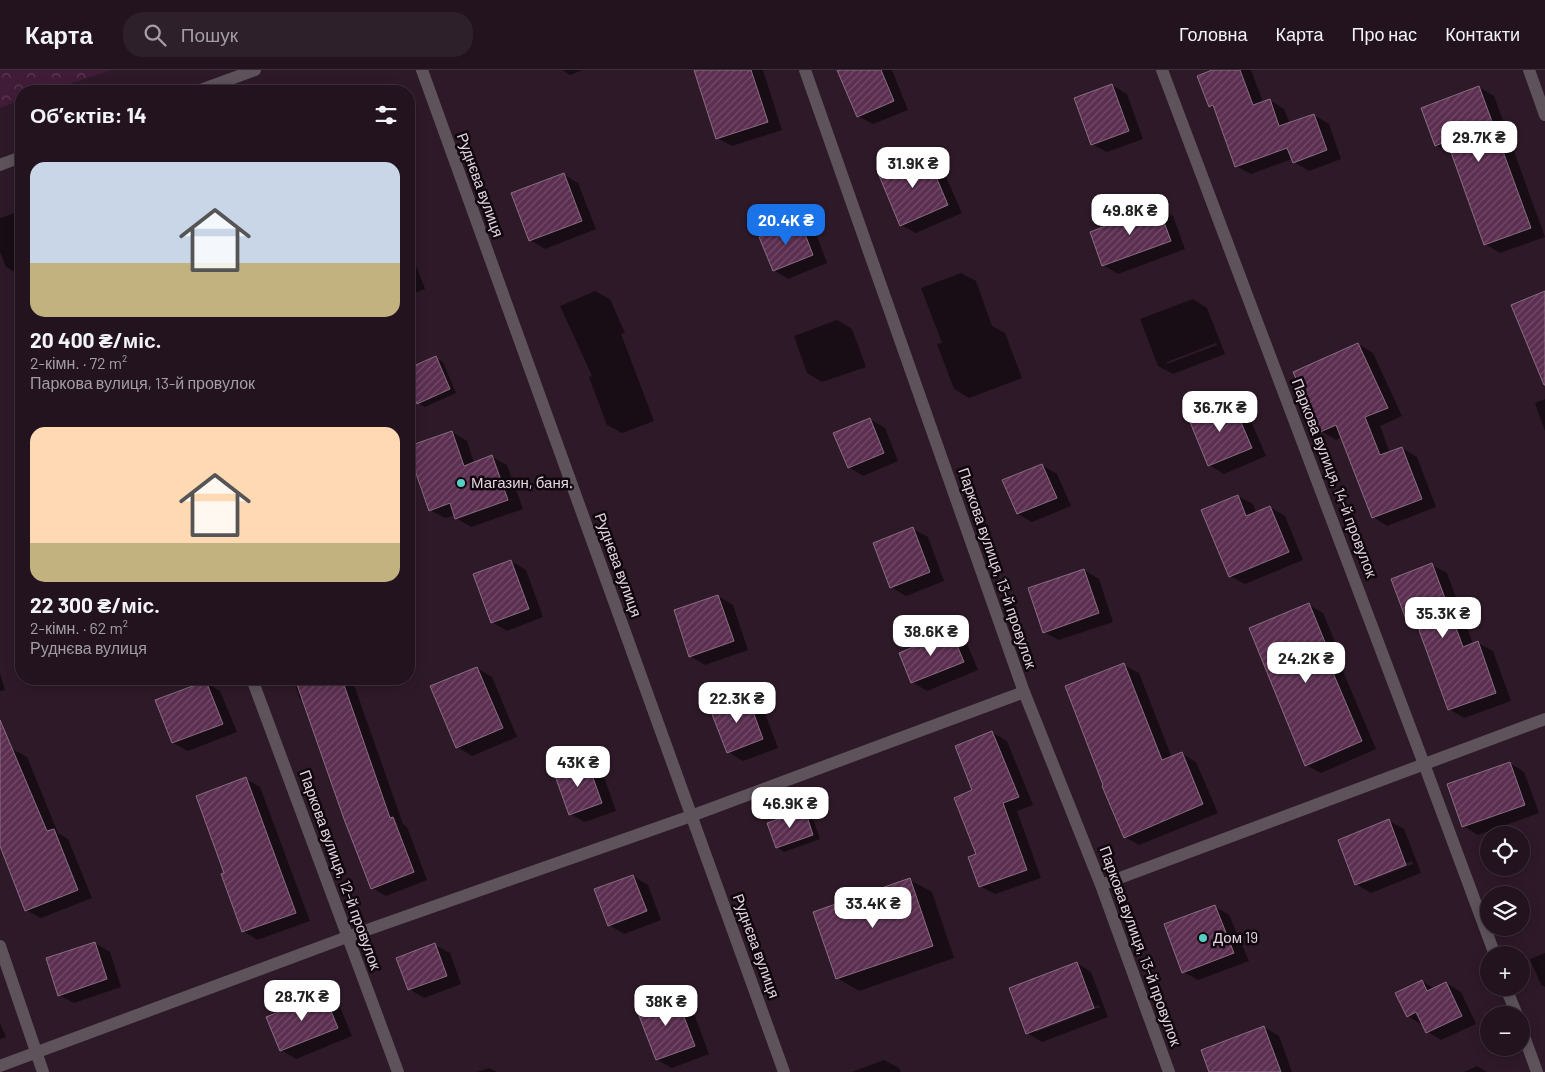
<!DOCTYPE html>
<html lang="uk">
<meta charset="utf-8">
<style>
:root{--surface:#22131e;--page:#2e202b;--text:#f1f3f6;--muted:#a29ea4;--line:#3f323c;--accent:#1a73e8}
body{margin:0;font-family:Barlow,sans-serif;background:var(--page);color:var(--text);height:100vh;display:flex;flex-direction:column;font-size:19px;white-space:nowrap}
*{box-sizing:border-box;margin:0}
p{font-size:16px;color:var(--muted)}
.icon{flex:none;width:28px;height:28px;fill:none;stroke:currentColor;stroke-width:2;stroke-linecap:round;stroke-linejoin:round}
.map{position:relative;flex:1;overflow:hidden}
.drawer{position:absolute;left:15px;top:15px;width:400px;height:600px;display:flex;flex-direction:column;background:var(--surface);border-radius:20px;box-shadow:0 2px 12px #0003,0 0 0 1px var(--line)}
.drawer>*{flex:none}
.fabs{position:absolute;left:1480px;top:756px;display:grid;gap:10px}
.fabs a{display:grid;place-items:center;width:50px;height:50px;border-radius:50%;background:var(--surface);box-shadow:0 2px 12px #0003,0 0 0 1px var(--line);font-size:25px}
.price{position:absolute;translate:-50% -42px;padding:0 11px;border-radius:10px;background:#fff;color:#222;font-size:16px;line-height:32px;filter:drop-shadow(0 1px 2px #0008)}
.price::after{content:'';position:absolute;left:50%;top:30px;width:15px;height:11px;margin-left:-8px;background:inherit;clip-path:polygon(0 0,100% 0,50% 100%)}
.price.current{background:var(--accent);color:#fff}
ul{padding:0;list-style:none}
li{display:grid;align-content:center;gap:10px;height:265px;padding:0 15px}
li span{display:grid;place-items:center;height:155px;border-radius:15px;color:#555}
li>.icon{margin-inline-start:auto}
span .icon{width:90px;height:90px;fill:#fffc;stroke-width:1}
li b{font-size:21px}
h2{display:flex;justify-content:space-between;align-items:center;height:60px;padding:0 15px;font-size:21px}
header{display:flex;align-items:center;gap:30px;box-sizing:border-box;height:70px;padding:0 25px;background:var(--surface);border-bottom:1px solid var(--line)}
header strong{font-size:24px}
nav{display:flex;gap:28px;margin-inline-start:auto;font-size:18px}
.search{width:350px;height:45px;background:var(--page);display:flex;align-items:center;gap:12px;box-sizing:border-box;padding:0 18px;border-radius:20px;color:var(--muted);font-size:19px}
.map>svg:first-child{display:block}
</style>
<header>
<strong>Карта</strong>
<div class="search"><svg class="icon" aria-label="search" viewBox="0 0 24 24"><circle cx="10" cy="10" r="6"/><path d="M15 15l6 6"/></svg>Пошук</div>
<nav><a>Головна</a><a>Карта</a><a>Про нас</a><a>Контакти</a></nav>
</header>
<div class="map">
<svg width="1545" height="1002" viewBox="0 0 1545 1002">
<defs>
<pattern id="forest-crowns" width="20" height="18" patternUnits="userSpaceOnUse" patternTransform="scale(1.25)"><rect width="20" height="18" fill="#411c38"/><path d="M2 6a3 3 0 1 1 6 0M12 15a3 3 0 1 1 6 0" fill="none" stroke="#5c3c54"/></pattern>
<pattern id="building-hatch" width="6" height="6" patternUnits="userSpaceOnUse" patternTransform="scale(1.25)"><rect width="6" height="6" fill="#5c2f51"/><path d="M-1 1l2-2M0 6l6-6M5 7l2-2" fill="none" stroke="#734c6a"/></pattern>
</defs>
<rect width="100%" height="100%" fill="#2e1928"/>
<path fill="url(#forest-crowns)" d="M 0,0 L 111,0 L 48,21 L 21,21 L 21,30 L 0,38 Z"/>
<path fill="#0007" fill-rule="evenodd" d="M 562,0 L 583,0 L 570,5 Z
M 695,0 L 763,0 L 782,60 L 732,76 L 717,68 Z
M 839,0 L 892,0 L 908,40 L 873,54 L 858,46 Z
M 1215,0 L 1251,0 L 1263,32 L 1270,30 L 1284,39 L 1290,54 L 1314,45 L 1329,54 L 1341,89 L 1309,101 L 1294,92 L 1292,89 L 1251,104 L 1236,96 L 1216,39 L 1210,36 Z
M 1112,15 L 1127,24 L 1143,69 L 1107,82 L 1092,74 Z
M 1479,17 L 1494,26 L 1545,167 L 1500,183 L 1485,174 L 1453,83 L 1451,84 L 1436,75 Z
M 926,84 L 940,93 L 962,143 L 916,163 L 901,155 Z
M 563,104 L 578,113 L 596,159 L 545,179 L 530,170 Z
M 1158,138 L 1173,146 L 1185,179 L 1118,204 L 1103,195 Z
M 21,141 L 21,205 L 20,205 L 6,197 L 0,182 L 0,148 Z
M 800,152 L 815,161 L 827,193 L 788,209 L 774,200 Z
M 409,177 L 425,219 L 409,225 Z
M 961,203 L 976,211 L 992,256 L 1005,263 L 1022,308 L 969,328 L 954,319 L 937,274 L 942,273 L 921,218 Z
M 595,221 L 610,229 L 625,263 L 621,264 L 654,351 L 622,363 L 607,355 L 589,307 L 592,306 L 560,236 Z
M 1193,229 L 1207,238 L 1225,284 L 1173,304 L 1158,296 L 1140,249 ZM 1216,273 L 1217,275 L 1167,294 L 1167,292 Z
M 837,250 L 852,259 L 866,297 L 822,312 L 807,303 L 794,266 Z
M 1358,274 L 1373,283 L 1402,346 L 1380,356 L 1390,383 L 1402,378 L 1417,387 L 1436,437 L 1387,456 L 1373,447 L 1342,367 L 1336,370 L 1321,361 Z
M 436,288 L 443,292 L 456,323 L 425,337 L 418,333 L 409,312 L 409,300 Z
M 1545,329 L 1545,361 L 1535,333 Z
M 1231,330 L 1246,339 L 1266,386 L 1224,404 L 1209,395 L 1189,348 Z
M 870,349 L 885,358 L 898,391 L 863,406 L 849,397 Z
M 452,362 L 467,371 L 474,393 L 492,387 L 507,395 L 523,439 L 471,457 L 456,448 L 455,445 L 445,448 L 430,440 L 409,378 Z
M 1042,395 L 1057,404 L 1071,436 L 1032,452 L 1018,444 Z
M 1238,426 L 1253,434 L 1256,443 L 1270,437 L 1285,446 L 1303,490 L 1245,514 L 1230,506 Z
M 913,459 L 928,467 L 944,511 L 906,526 L 891,517 Z
M 511,491 L 526,500 L 543,547 L 507,561 L 492,552 Z
M 1432,495 L 1447,503 L 1473,574 L 1478,573 L 1493,581 L 1511,631 L 1464,648 L 1449,639 L 1419,558 L 1408,551 Z
M 1084,500 L 1099,509 L 1113,552 L 1059,570 L 1044,562 Z
M 718,526 L 733,535 L 748,580 L 705,595 L 690,586 Z
M 1309,535 L 1323,543 L 1343,591 L 1339,592 L 1376,679 L 1321,703 L 1306,695 Z
M 951,563 L 966,571 L 978,600 L 927,621 L 912,612 Z
M 1124,595 L 1139,603 L 1172,688 L 1181,683 L 1196,692 L 1218,743 L 1139,775 L 1125,767 Z
M 477,598 L 492,607 L 517,667 L 472,686 L 457,677 Z
M 0,603 L 5,620 L 0,621 Z
M 293,609 L 352,609 L 403,754 L 407,757 L 427,810 L 386,826 L 372,818 L 305,631 L 300,629 Z
M 206,612 L 220,621 L 237,662 L 188,681 L 173,673 L 157,631 Z
M 747,626 L 762,635 L 778,678 L 743,691 L 728,682 Z
M 992,662 L 1007,671 L 1033,735 L 1017,741 L 1041,808 L 995,824 L 980,816 L 974,721 Z
M 12,679 L 27,687 L 58,763 L 68,769 L 92,828 L 41,848 L 26,840 L 0,748 L 0,684 Z
M 587,693 L 602,701 L 616,741 L 585,752 L 570,744 Z
M 1510,693 L 1524,702 L 1539,743 L 1478,765 L 1463,756 Z
M 246,709 L 260,717 L 310,851 L 257,870 L 243,861 Z
M 804,741 L 812,746 L 820,769 L 784,782 L 777,777 Z
M 1389,751 L 1404,759 L 1421,803 L 1371,823 L 1356,814 ZM 1412,791 L 1413,794 L 1364,813 L 1364,810 Z
M 633,806 L 648,815 L 661,850 L 624,864 L 609,855 Z
M 910,810 L 932,822 L 954,888 L 859,921 L 837,908 Z
M 1214,836 L 1229,845 L 1249,891 L 1198,910 L 1183,902 Z
M 95,873 L 110,882 L 121,917 L 74,933 L 59,925 Z
M 435,875 L 450,883 L 461,914 L 424,928 L 409,919 Z
M 1545,883 L 1545,917 L 1541,915 L 1530,889 Z
M 1077,893 L 1091,902 L 1108,947 L 1042,972 L 1027,963 ZM 1099,935 L 1100,937 L 1036,962 L 1036,959 Z
M 1422,911 L 1435,919 L 1446,913 L 1461,922 L 1476,954 L 1441,970 L 1426,961 L 1422,955 L 1408,946 Z
M 324,925 L 339,934 L 352,966 L 296,989 L 281,980 Z
M 675,925 L 690,933 L 709,984 L 672,998 L 657,990 Z
M 0,953 L 6,967 L 0,969 Z
M 1264,957 L 1279,966 L 1292,1002 L 1210,1002 Z
M 884,990 L 899,998 L 901,1002 L 852,1002 Z
M 1477,996 L 1487,1002 L 1464,1002 Z
M 489,998 L 497,1002 L 477,1002 Z"/>
<path fill="url(#building-hatch)" stroke="#886e80" d="M 694,0 L 751,0 L 768,52 L 716,69 Z
M 837,0 L 881,0 L 894,31 L 857,47 Z
M 1212,0 L 1240,0 L 1253,35 L 1270,29 L 1279,56 L 1314,44 L 1327,80 L 1293,93 L 1287,78 L 1235,97 L 1213,35 L 1209,37 L 1197,6 Z
M 1112,14 L 1129,61 L 1091,75 L 1074,28 Z
M 1479,16 L 1531,158 L 1484,175 L 1447,71 L 1435,76 L 1421,38 Z
M 926,83 L 948,135 L 900,156 L 878,103 Z
M 564,103 L 582,151 L 529,171 L 511,123 Z
M 1158,136 L 1171,171 L 1102,196 L 1090,162 Z
M 800,151 L 813,185 L 773,201 L 759,167 Z
M 1545,221 L 1545,315 L 1544,315 L 1511,235 Z
M 1358,273 L 1388,338 L 1365,347 L 1380,385 L 1402,377 L 1422,429 L 1372,448 L 1336,355 L 1320,362 L 1293,302 Z
M 436,286 L 450,319 L 417,334 L 409,315 L 409,298 Z
M 1231,329 L 1252,378 L 1208,396 L 1188,347 Z
M 870,348 L 884,383 L 848,398 L 833,363 Z
M 452,361 L 464,396 L 492,385 L 508,430 L 455,449 L 450,433 L 429,441 L 409,383 L 409,376 Z
M 1042,394 L 1057,428 L 1017,444 L 1002,410 Z
M 1238,425 L 1246,446 L 1270,436 L 1289,482 L 1229,507 L 1201,440 Z
M 913,457 L 930,502 L 890,518 L 873,473 Z
M 511,490 L 529,539 L 491,553 L 473,504 Z
M 1432,493 L 1463,577 L 1478,571 L 1496,623 L 1448,640 L 1415,549 L 1407,552 L 1391,509 Z
M 1084,499 L 1099,543 L 1043,563 L 1028,518 Z
M 718,525 L 734,571 L 689,587 L 674,540 Z
M 1309,533 L 1329,582 L 1325,584 L 1362,671 L 1305,696 L 1249,558 Z
M 951,561 L 964,592 L 911,613 L 899,583 Z
M 1124,593 L 1162,690 L 1182,682 L 1203,734 L 1124,768 L 1102,716 L 1103,715 L 1065,616 Z
M 477,597 L 503,658 L 456,678 L 430,616 Z
M 295,609 L 342,609 L 390,748 L 393,747 L 414,802 L 371,819 L 344,749 Z
M 206,611 L 223,654 L 172,673 L 155,630 Z
M 747,625 L 763,669 L 727,683 L 710,639 Z
M 0,650 L 47,761 L 54,759 L 78,820 L 25,841 L 0,776 Z
M 992,661 L 1019,727 L 1003,733 L 1027,800 L 979,817 L 968,787 L 976,784 L 954,728 L 972,720 L 955,676 Z
M 587,691 L 602,733 L 569,745 L 554,703 Z
M 1510,692 L 1525,735 L 1462,757 L 1447,714 Z
M 246,707 L 296,843 L 242,862 L 221,804 L 224,803 L 196,726 Z
M 805,740 L 813,765 L 776,778 L 767,753 Z
M 1389,749 L 1406,795 L 1355,815 L 1338,770 Z
M 633,805 L 647,841 L 608,856 L 594,819 Z
M 910,808 L 933,876 L 836,909 L 813,842 Z
M 1215,835 L 1234,883 L 1182,903 L 1164,854 Z
M 95,872 L 107,909 L 58,926 L 46,888 Z
M 435,873 L 447,906 L 408,920 L 396,888 Z
M 1077,892 L 1094,938 L 1026,964 L 1009,918 Z
M 1422,910 L 1427,921 L 1446,912 L 1462,946 L 1426,963 L 1416,942 L 1407,947 L 1395,923 Z
M 675,923 L 695,976 L 656,990 L 636,938 Z
M 324,924 L 338,958 L 280,981 L 266,947 Z
M 1264,956 L 1281,1002 L 1209,1002 L 1201,980 Z"/>
<g fill="none" stroke-linecap="round" stroke-linejoin="round">
<path stroke="#5e535b" stroke-width="12" d="M 805,0 L 1024,622 L 1101,815 L 1169,1002
M 1162,0 L 1424,694 L 1495,885
M 1529,0 L 1545,45
M 198,21 L 255,0
M 0,95 L 21,87
M 252,609 L 398,1002
M 1101,815 L 1545,649
M 0,876 L 43,1002
M 1506,918 L 1517,945
M 1521,958 L 1537,1002
M 0,996 L 347,867 L 691,746 L 1024,622"/>
<path stroke="#5e535b" stroke-width="12" d="M 422,0 L 784,1002"/>
</g>
<g fill="#56cec3" stroke="#10070e" stroke-width="2">
<circle cx="461" cy="413" r="5"/>
<circle cx="1203" cy="868" r="5"/>
</g>
<g text-anchor="middle" stroke-width="5" stroke-linejoin="round" paint-order="stroke">
<g font-size="15" fill="#e3d4de" stroke="#10070e">
<text transform="translate(480 115) rotate(70)" y="5">Руднєва вулиця</text>
<text transform="translate(1334 408) rotate(69)" y="5">Паркова вулиця, 14-й провулок</text>
<text transform="translate(618 495) rotate(70)" y="5">Руднєва вулиця</text>
<text transform="translate(997 498) rotate(71)" y="5">Паркова вулиця, 13-й провулок</text>
<text transform="translate(340 800) rotate(70)" y="5">Паркова вулиця, 12-й провулок</text>
<text transform="translate(756 876) rotate(70)" y="5">Руднєва вулиця</text>
<text transform="translate(1140 876) rotate(70)" y="5">Паркова вулиця, 13-й провулок</text>
</g>
<g font-size="15" fill="#e3d4de" stroke="#10070e" text-anchor="start">
<text x="471" y="418">Магазин, баня.</text>
<text x="1213" y="873">Дом 19</text>
</g>
</g>
</svg>
<div class="fabs">
<a><svg class="icon" aria-label="locate" viewBox="0 0 24 24"><circle cx="12" cy="12" r="6"/><path d="M12 2v4M12 18v4M2 12h4M18 12h4"/></svg></a>
<a><svg class="icon" aria-label="layers" viewBox="0 0 24 24"><path d="M12 4l9 5-9 5-9-5zM3 14l9 5 9-5"/></svg></a>
<a>+</a>
<a>−</a>
</div>
<b class="price" style="left:1479px;top:93px">29.7K ₴</b>
<b class="price" style="left:913px;top:119px">31.9K ₴</b>
<b class="price" style="left:1130px;top:166px">49.8K ₴</b>
<b class="price current" style="left:786px;top:176px">20.4K ₴</b>
<b class="price" style="left:1220px;top:363px">36.7K ₴</b>
<b class="price" style="left:1443px;top:569px">35.3K ₴</b>
<b class="price" style="left:931px;top:587px">38.6K ₴</b>
<b class="price" style="left:1306px;top:614px">24.2K ₴</b>
<b class="price" style="left:737px;top:654px">22.3K ₴</b>
<b class="price" style="left:578px;top:718px">43K ₴</b>
<b class="price" style="left:790px;top:759px">46.9K ₴</b>
<b class="price" style="left:873px;top:859px">33.4K ₴</b>
<b class="price" style="left:302px;top:952px">28.7K ₴</b>
<b class="price" style="left:666px;top:957px">38K ₴</b>
<section class="drawer">
<h2>Об’єктів: 14<svg class="icon" aria-label="filters" viewBox="0 0 24 24"><path d="M4 7h16M4 17h16"/><circle cx="9" cy="7" r="2"/><circle cx="15" cy="17" r="2"/></svg></h2>
<ul>
<li><span style="background:linear-gradient(#c9d6e8 65%,#c2b280 0)"><svg class="icon" aria-label="home" viewBox="0 0 24 24"><path d="M3 11l9-7 9 7M6 9v11h12V9"/></svg></span><div><b>20 400 ₴/міс.</b><p>2-кімн. · 72 m²</p><p>Паркова вулиця, 13-й провулок</p></div></li>
<li><span style="background:linear-gradient(#ffd9b3 75%,#c2b280 0)"><svg class="icon" aria-label="home" viewBox="0 0 24 24"><path d="M3 11l9-7 9 7M6 9v11h12V9"/></svg></span><div><b>22 300 ₴/міс.</b><p>2-кімн. · 62 m²</p><p>Руднєва вулиця</p></div></li>
</ul>
</section>
</div>
